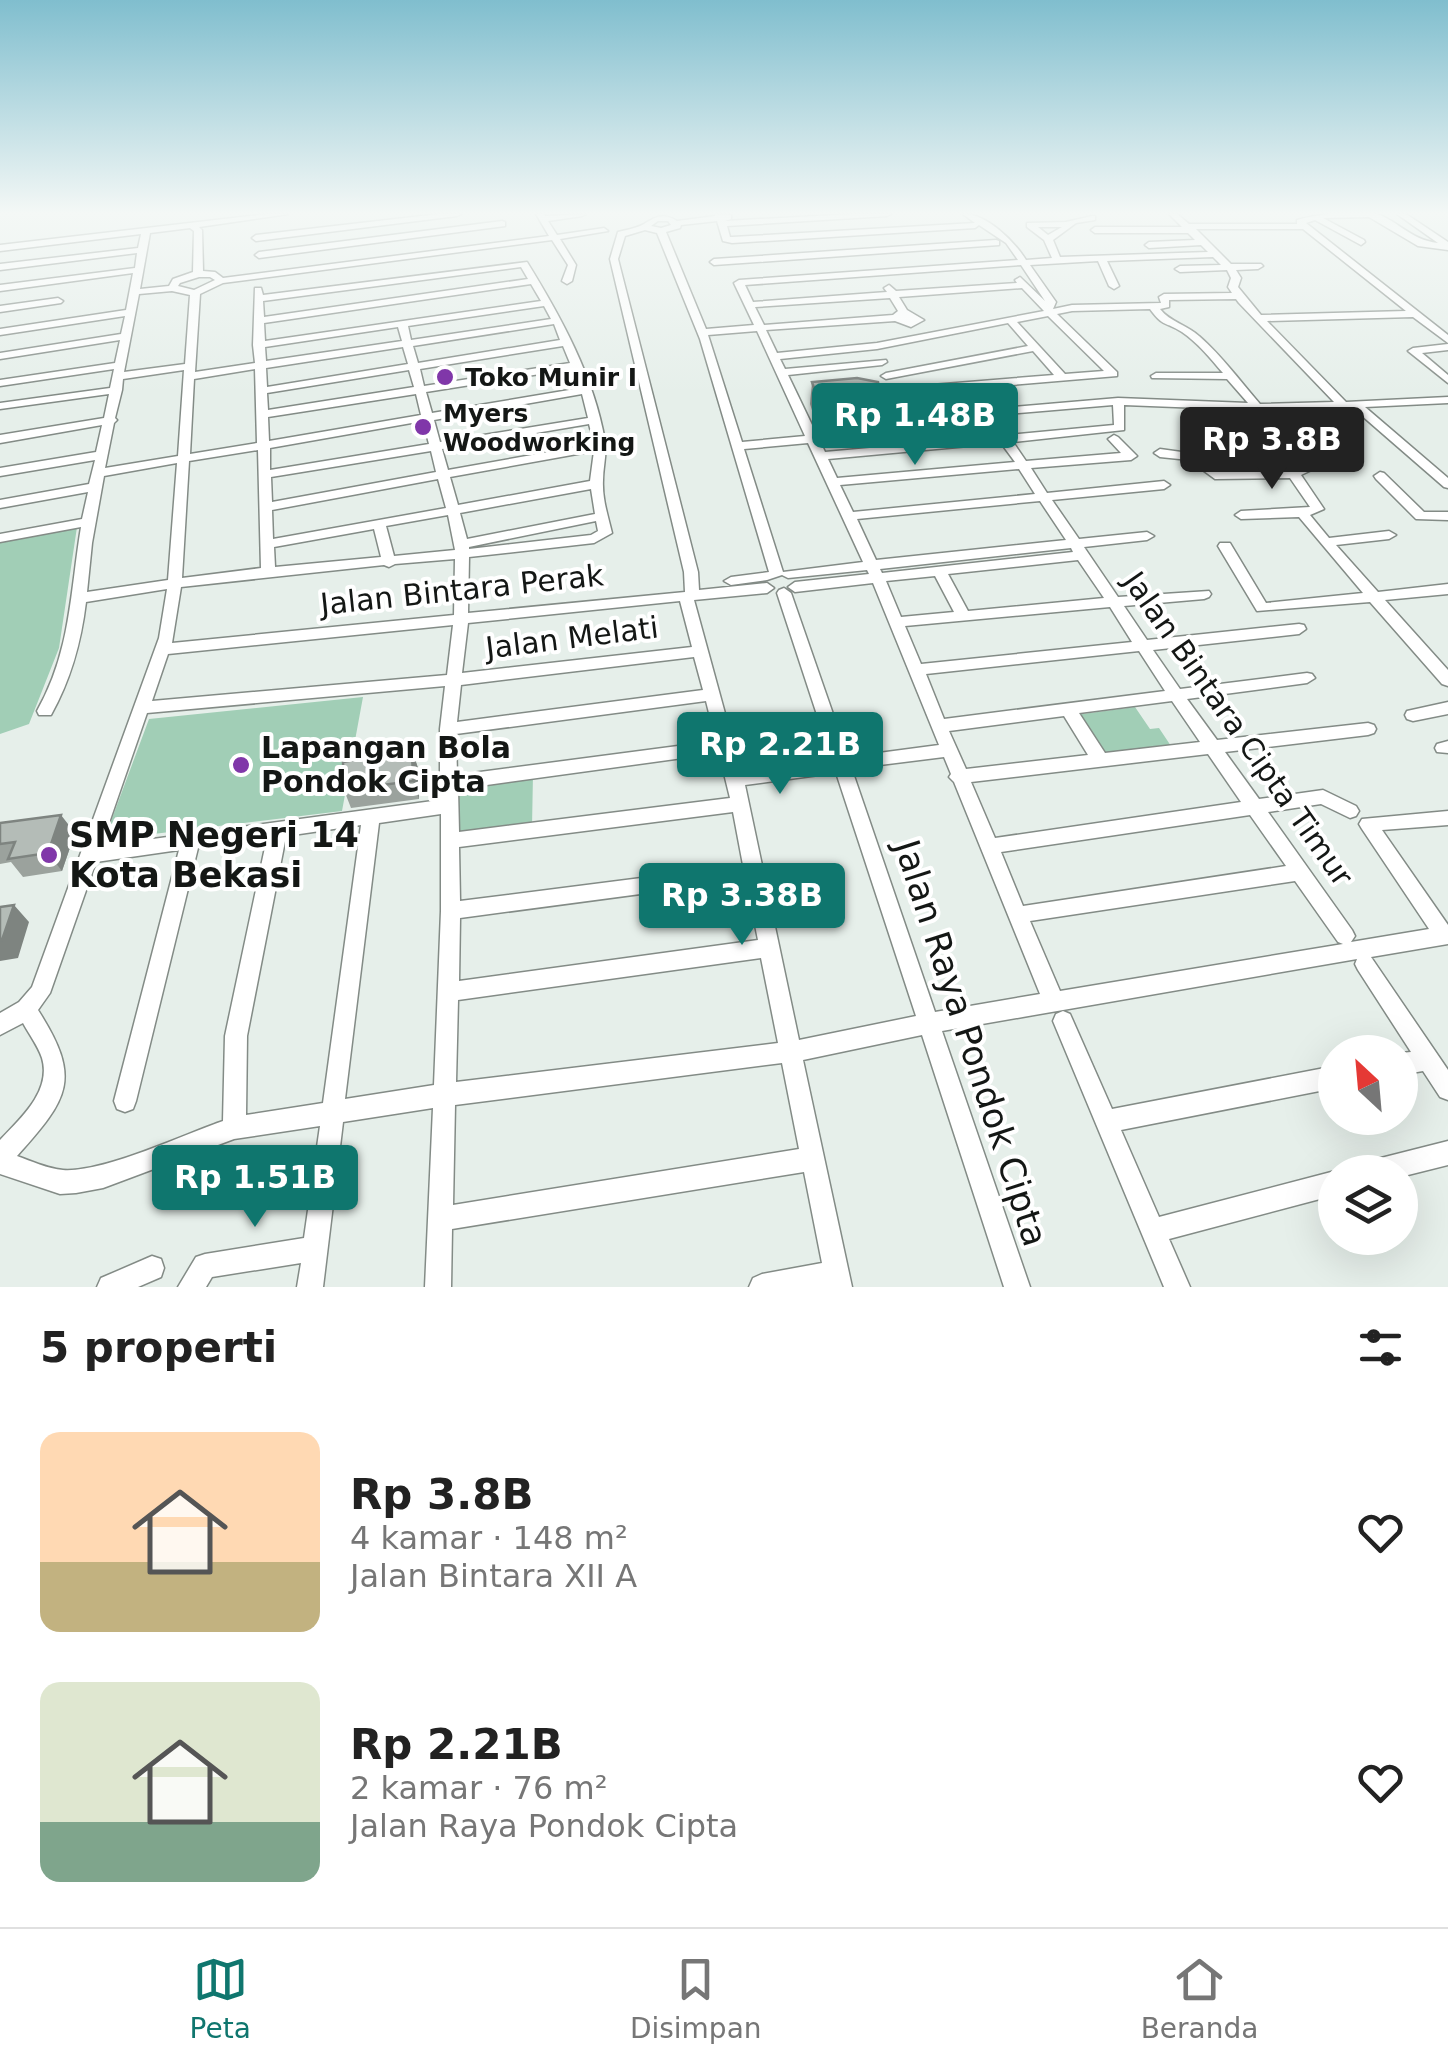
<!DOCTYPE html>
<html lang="id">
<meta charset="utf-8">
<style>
:root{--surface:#fff;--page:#f2f2f2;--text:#222;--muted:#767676;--line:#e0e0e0;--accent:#0f766e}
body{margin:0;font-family:"DejaVu Sans",sans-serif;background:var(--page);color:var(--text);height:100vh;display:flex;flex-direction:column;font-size:38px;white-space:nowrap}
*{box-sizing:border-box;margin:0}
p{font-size:32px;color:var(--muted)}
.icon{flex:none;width:55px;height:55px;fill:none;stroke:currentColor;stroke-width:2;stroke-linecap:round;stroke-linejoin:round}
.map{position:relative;height:1287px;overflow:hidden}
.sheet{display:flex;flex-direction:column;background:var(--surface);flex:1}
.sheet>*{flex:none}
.needle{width:65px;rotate:334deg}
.fabs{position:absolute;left:1318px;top:1035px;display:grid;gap:20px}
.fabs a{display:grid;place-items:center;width:100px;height:100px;border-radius:50%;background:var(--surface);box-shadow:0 10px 40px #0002;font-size:50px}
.price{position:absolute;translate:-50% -85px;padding:0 22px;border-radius:10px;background:var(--accent);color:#fff;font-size:32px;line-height:65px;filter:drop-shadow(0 2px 5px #0008)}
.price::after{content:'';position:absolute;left:50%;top:60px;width:30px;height:22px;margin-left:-15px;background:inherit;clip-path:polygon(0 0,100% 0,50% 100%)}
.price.selected{background:#222;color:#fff}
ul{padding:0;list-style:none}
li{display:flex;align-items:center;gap:30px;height:250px;padding:0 40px}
li span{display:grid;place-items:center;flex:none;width:280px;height:200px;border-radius:20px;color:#555}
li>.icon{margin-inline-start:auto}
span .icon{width:120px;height:120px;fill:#fffc;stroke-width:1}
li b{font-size:42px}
h2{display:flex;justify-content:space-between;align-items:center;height:120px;padding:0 40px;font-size:42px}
.dock{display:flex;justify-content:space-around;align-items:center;height:140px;border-top:2px solid var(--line);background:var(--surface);font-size:28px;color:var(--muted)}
.dock a{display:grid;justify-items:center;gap:5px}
.dock .selected{color:var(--accent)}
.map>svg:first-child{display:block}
</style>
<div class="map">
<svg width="1448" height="1287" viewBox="0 0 1448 1287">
<rect width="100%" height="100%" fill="#e6efea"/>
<path fill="#a1ceb6" d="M 77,527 L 59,648 L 29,724 L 0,734 L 0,542 Z
M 363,697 L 342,811 L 104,840 L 149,719 Z
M 1135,707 L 1150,729 L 1159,728 L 1171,746 L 1100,757 L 1075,715 Z
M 533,774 L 532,827 L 458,836 L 458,783 Z"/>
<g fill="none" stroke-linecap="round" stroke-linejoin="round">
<defs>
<path id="street" d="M 266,214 L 288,214 L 199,227 L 202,230 L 203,271 L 215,272 L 223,278 L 549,236 L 536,214 L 544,214 L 545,216 L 586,214 L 582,216 L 548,221 L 557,235 L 604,228 L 608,231 L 560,239 L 576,265 L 572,281 L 567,284 L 562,281 L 568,265 L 552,240 L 223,283 L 200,294 L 195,372 L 255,363 L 253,345 L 255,288 L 261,288 L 263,295 L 527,262 C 561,317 594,377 605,441 C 607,454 603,467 603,480 C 602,499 608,516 612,533 L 594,543 L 469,557 L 468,613 L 685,592 L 684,572 L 610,259 L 618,232 C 626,230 637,228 644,224 C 657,216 663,213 677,221 L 715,216 L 715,214 L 731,215 L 731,219 L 725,221 L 853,214 L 891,214 L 887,216 L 727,226 L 730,237 L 732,237 L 975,223 L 963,214 C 986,213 1014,241 1026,260 L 1052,258 L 1044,240 L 1027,227 L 1027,223 L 1066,222 L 1092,216 L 1095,216 L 1095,220 L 1076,223 L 1053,240 L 1060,257 L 1208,252 L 1201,245 L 1149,248 L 1145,245 L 1149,242 L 1195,240 L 1188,233 L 1095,233 L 1091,230 L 1095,227 L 1182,227 L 1169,214 L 1177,214 L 1189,224 L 1297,224 L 1297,220 C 1315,215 1357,209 1376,214 C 1396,219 1410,240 1438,243 L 1397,214 L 1406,214 L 1448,242 L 1448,250 L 1418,246 L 1369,217 L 1323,218 L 1364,240 L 1365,242 L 1361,245 L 1315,220 L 1306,223 L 1448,335 L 1448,343 L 1413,317 L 1267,321 L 1346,402 L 1448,397 L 1448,403 L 1365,407 L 1448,478 L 1448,488 L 1444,487 L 1353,408 L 1288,411 L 1318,467 L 1301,475 L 1324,509 L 1310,515 L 1329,538 L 1389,531 L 1396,535 L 1389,539 L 1336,545 L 1378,592 L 1448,584 L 1448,594 L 1385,600 L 1448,670 L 1448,686 L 1442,684 L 1370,602 L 1257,611 L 1218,546 L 1220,543 L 1230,543 L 1266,603 L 1363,593 L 1299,517 L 1241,519 L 1235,515 L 1241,511 L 1310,507 L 1290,478 L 1215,479 L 1189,460 L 1160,457 L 1154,453 L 1160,449 L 1196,454 L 1218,471 L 1292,470 L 1305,465 L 1300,456 L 1245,457 L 1239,453 L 1245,449 L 1296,449 L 1294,445 L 1259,445 L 1253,441 L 1259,437 L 1291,437 L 1286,429 L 1245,428 L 1239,425 L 1245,422 L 1283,422 L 1277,411 L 1124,405 L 1124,430 L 1013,442 L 1026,461 L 1121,453 L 1108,439 L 1114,435 L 1118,437 L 1137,456 L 1131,460 L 1031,468 L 1047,493 L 1164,481 L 1170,485 L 1164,489 L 1052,500 L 1079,539 L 1147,532 L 1154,536 L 1147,540 L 1084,547 L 1118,597 L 1209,591 L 1211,594 L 1209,597 L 1204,599 L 1124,606 L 1147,640 L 1299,624 L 1304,625 L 1306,629 L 1299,634 L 1153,650 L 1180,689 L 1307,673 L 1312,674 L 1315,678 L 1307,683 L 1187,699 L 1217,740 L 1368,723 L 1374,725 L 1376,729 L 1374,733 L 1368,735 L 1225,752 L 1259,799 L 1323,790 L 1356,806 L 1359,811 L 1356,816 L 1350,818 L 1321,804 L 1268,812 L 1352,930 L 1355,936 L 1351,942 L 1429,929 L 1362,829 L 1359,824 L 1362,819 L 1448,811 L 1448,825 L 1382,830 L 1448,925 L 1448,944 L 1371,957 L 1448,1070 L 1448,1100 L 1440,1097 L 1423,1071 L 1400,1075 L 1400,1053 L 1411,1052 L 1358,970 L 1355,964 L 1357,959 L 942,1031 L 1030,1287 L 1004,1287 L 922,1035 L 803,1060 L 852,1287 L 749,1287 L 753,1278 L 762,1274 L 822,1263 L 804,1172 L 452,1229 L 451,1287 L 425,1287 L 433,1108 L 343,1122 L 323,1287 L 297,1287 L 301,1263 L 212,1277 L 206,1287 L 178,1287 L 196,1257 L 205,1254 L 304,1238 L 320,1126 L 234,1139 L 103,1188 L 76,1193 L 60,1194 L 0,1174 L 0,1140 C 20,1119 52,1091 42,1058 C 38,1046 29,1034 23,1023 L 0,1035 L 0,1013 L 19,1002 L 32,987 L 159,638 L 167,589 L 86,602 C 81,643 71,679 51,715 L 39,715 L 37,711 C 71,651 70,593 81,527 L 0,542 L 0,534 L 82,519 L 88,492 L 0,508 L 0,500 L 89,484 L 95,460 L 0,476 L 0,468 L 96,452 L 102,425 L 0,443 L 0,435 L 104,418 L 109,394 L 0,409 L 0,403 L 110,388 L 114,369 L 0,386 L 0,380 L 115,363 L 120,340 L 0,359 L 0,353 L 121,334 L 125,316 L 0,335 L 0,329 L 126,310 L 133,273 L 0,291 L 0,285 L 135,268 L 137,253 L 0,270 L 0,264 L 138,248 L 141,234 L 0,251 L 0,245 ZM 658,221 L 668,221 L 671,225 L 661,228 L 651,226 ZM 717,221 L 723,241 L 732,243 L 975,228 L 979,225 L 1006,243 L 1018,260 L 739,280 L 734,283 L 754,325 L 706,329 L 666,232 L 680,228 L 681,225 ZM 1038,227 L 1062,227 L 1048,235 ZM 190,228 L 194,231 L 193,272 L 173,279 L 169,286 L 140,289 L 150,233 ZM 1196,229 L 1303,229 L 1406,311 L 1261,315 L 1238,287 L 1241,278 L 1236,270 L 1258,269 L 1263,266 L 1261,264 L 1231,264 ZM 645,230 L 657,233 L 700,339 L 769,572 L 731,577 L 724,581 L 731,585 L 767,580 L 782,575 L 788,578 L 867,570 L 869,574 L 795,582 L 788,587 L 795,592 L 873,583 L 939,745 L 856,756 L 849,760 L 791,593 L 784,588 L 779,590 L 777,593 L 916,1016 L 799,1040 L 745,785 L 819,775 L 825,773 L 827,768 L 825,763 L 819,761 L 741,772 L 694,600 L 767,593 L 774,588 L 767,583 L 699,590 L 698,572 L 618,259 L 625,236 ZM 1213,257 L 1221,265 L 1180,266 L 1175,269 L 1180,272 L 1227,270 L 1231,278 L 1228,287 L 1232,293 L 1164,294 L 1159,297 L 1161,303 L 1072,305 L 1053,309 L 1056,302 L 1030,265 L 1098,261 L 1109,286 L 1114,289 L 1119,286 L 1107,261 ZM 1021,265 L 1045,301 L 1020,277 L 1015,280 L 1017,283 L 896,291 L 889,285 L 884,288 L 887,292 L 753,302 L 745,285 ZM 521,267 L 528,279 L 264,317 L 263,301 ZM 199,277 L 210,277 L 215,280 L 194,290 L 178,286 L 180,283 ZM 531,284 L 541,301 L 265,341 L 264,323 ZM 1022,288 L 1044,311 L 877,343 L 777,353 L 766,330 L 895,321 L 911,327 L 924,320 L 907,310 L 899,297 ZM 172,291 L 190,295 L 185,364 L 124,372 L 139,294 ZM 890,298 L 898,311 L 893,315 L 764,325 L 755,307 ZM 1236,299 L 1239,303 L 1334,402 L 1260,404 C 1240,381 1222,356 1199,336 C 1187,325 1170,322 1160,309 L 1169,307 L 1169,300 ZM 544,306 L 551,319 L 411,340 L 408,326 ZM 1150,309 C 1164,328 1165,321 1182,332 C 1198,343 1210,358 1223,373 L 1156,373 L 1151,376 L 1152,378 L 1227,379 L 1248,403 L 1118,398 L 991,409 L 976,388 L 1117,376 L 1117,372 L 1057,314 L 1072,311 ZM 1048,316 L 1104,371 L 1065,374 L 1017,322 ZM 1008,323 L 1028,346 L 886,373 L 881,376 L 886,379 L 1033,351 L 1054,375 L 858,391 L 858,395 L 878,395 L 903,445 L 825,452 L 788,375 L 882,365 L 887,362 L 886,360 L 785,369 L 780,359 L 877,349 ZM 554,324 L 560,340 L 418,363 L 413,346 ZM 398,327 L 402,341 L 266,361 L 265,347 ZM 757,331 L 805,436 L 742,442 L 708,335 ZM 563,346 L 570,363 L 424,386 L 420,369 ZM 403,347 L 408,364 L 267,387 L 266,368 ZM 255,369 L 257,443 L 190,454 L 194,379 ZM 572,369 L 581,388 L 432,413 L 426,392 ZM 184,370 L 178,456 L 105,468 L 114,423 L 117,420 L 115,418 L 122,390 L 123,379 ZM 409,370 L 414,387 L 268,410 L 267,393 ZM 966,388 L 980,410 L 901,417 L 889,394 ZM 416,394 L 421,415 L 269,441 L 268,417 ZM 582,394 L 588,418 L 440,442 L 434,420 ZM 1113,405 L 1114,425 L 1008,435 L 995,415 ZM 984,416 L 997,436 L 915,444 L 904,424 ZM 423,421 L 429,444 L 270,470 L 270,448 ZM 589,424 L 594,444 L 448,470 L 442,449 ZM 808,443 L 863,562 L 783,572 L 744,449 ZM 1001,443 L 1015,462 L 837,478 L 828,459 ZM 258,450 L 261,568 L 182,578 L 189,461 ZM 431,451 L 436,472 L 272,502 L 271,477 ZM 594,451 L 590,481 L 458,505 L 450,477 ZM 177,463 L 168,580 L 87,592 L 92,543 L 104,476 ZM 1019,469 L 1035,494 L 853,512 L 840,485 ZM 438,479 L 446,508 L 273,539 L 272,510 ZM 591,489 L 595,514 L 467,539 L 460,513 ZM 1040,501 L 1066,540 L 876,560 L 857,519 ZM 448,515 L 455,550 L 394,556 L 386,526 ZM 596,521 L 598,531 L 591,535 L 469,549 L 469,547 ZM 374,529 L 381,557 L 275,567 L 274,547 ZM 1071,548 L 1073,552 L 882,573 L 880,569 ZM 455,559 L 454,615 L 172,643 L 181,587 L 384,565 L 389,567 L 395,564 ZM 1078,560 L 1104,598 L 968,611 L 948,574 ZM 935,576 L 954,612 L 901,617 L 886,581 ZM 680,601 L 692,647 L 462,673 L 468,623 ZM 1110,607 L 1132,642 L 921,664 L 905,626 ZM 453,625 L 447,675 L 152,701 L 168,654 ZM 1139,651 L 1165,691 L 944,719 L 926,674 ZM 694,657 L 703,690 L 457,722 L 461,685 ZM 445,686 L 440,729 L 440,800 L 101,846 L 147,713 ZM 706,701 L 716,741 L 457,775 L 456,734 ZM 1172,701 L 1200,742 L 1105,753 L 1079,713 ZM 1064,716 L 1088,755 L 966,769 L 949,731 ZM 719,753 L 730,798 L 459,832 L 458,789 ZM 1208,754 L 1241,802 L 995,838 L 971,782 ZM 944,757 L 951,774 L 949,777 L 954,782 L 1040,994 L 935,1012 L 851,767 L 856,768 ZM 733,812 L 743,865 L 460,901 L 459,847 ZM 441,814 L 441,911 L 434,1085 L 345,1099 L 379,823 ZM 1250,815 L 1286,866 L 1023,906 L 1001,852 ZM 361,825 L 323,1103 L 246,1115 L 247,1036 L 286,836 ZM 267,838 L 225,1036 L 223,1121 C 183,1135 102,1173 63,1170 C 48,1169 31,1161 17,1156 C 69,1098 82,1079 38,1010 L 50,993 L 96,862 L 179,850 L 114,1101 L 117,1109 L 125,1112 L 133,1109 L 136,1101 L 198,848 ZM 746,880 L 758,940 L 459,981 L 460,918 ZM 1295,881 L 1338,942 L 1343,944 L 1060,991 L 1030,921 ZM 761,958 L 778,1043 L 456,1082 L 458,1000 ZM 782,1063 L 799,1149 L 453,1205 L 455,1105 Z
M 439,214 L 461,214 L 457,216 L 256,241 L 252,238 L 256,235 Z
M 502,221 L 505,222 L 505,226 L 259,258 L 255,255 L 259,252 Z
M 996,240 L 999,241 L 999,245 L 714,265 L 710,262 L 714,259 Z
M 58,298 L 63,301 L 61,303 L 0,312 L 0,306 Z
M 1448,344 L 1448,350 L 1422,353 L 1448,375 L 1448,383 L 1408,351 L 1413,348 Z
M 1380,472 L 1384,473 L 1424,512 L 1448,512 L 1448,520 L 1416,519 L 1376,479 L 1374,476 Z
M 1448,702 L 1448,714 L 1413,721 L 1407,719 L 1405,715 L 1407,711 Z
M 1448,741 L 1448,753 L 1437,752 L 1435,748 L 1437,744 Z
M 1063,1011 L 1070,1014 L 1112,1109 L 1335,1066 L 1335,1088 L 1121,1130 L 1159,1217 L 1335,1171 L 1338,1172 L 1335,1172 L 1335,1195 L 1169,1239 L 1190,1287 L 1164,1287 L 1053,1021 L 1056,1014 Z
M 1448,1141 L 1448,1165 L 1400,1177 L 1400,1172 L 1361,1172 L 1365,1164 L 1373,1160 Z
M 152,1256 L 161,1259 L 164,1268 L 161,1277 L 138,1287 L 97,1287 L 101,1278 Z"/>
</defs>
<use href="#street" stroke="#838b86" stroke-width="3"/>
<use href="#street" fill="#fff" fill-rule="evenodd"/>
</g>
<path fill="#9ba29d" d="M 812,382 L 882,407 L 879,429 L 819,432 L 810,404 Z
M 412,750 L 418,768 L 419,799 L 351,808 L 344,790 Z
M 0,823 L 75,833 L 62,871 L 23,877 L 11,862 L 0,864 Z"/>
<path fill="#7e8480" d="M 412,750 L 418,768 L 419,799 L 413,781 Z
M 61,815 L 75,833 L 62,871 L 48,853 Z
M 14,905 L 29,922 L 18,958 L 0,961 L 0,940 Z"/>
<path fill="#b4bcb7" stroke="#7e8480" stroke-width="2.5" d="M 857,378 L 878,382 L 882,407 L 821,409 L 812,382 Z
M 412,750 L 413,781 L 344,790 L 343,762 Z
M 61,815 L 48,853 L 8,859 L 15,842 L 0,844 L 0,823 Z
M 14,905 L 2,940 L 0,940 L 0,907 Z"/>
<linearGradient id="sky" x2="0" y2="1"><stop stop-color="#80bece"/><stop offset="0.54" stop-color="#f4f8f6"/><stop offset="1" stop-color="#f4f8f6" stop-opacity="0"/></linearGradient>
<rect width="1448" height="394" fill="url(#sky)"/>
<g fill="#8037a9" stroke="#fff" stroke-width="4">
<circle cx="445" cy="377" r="10"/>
<circle cx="423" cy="427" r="10"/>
<circle cx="241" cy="765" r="10"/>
<circle cx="49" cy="855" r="10"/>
</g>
<g text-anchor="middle" stroke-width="8" stroke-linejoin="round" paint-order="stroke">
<g font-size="25" font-weight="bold" fill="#141715" stroke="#fff" text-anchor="start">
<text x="465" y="386">Toko Munir I</text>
<text x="443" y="422">Myers<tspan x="443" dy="29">Woodworking</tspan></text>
</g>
<g font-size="30" fill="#141715" stroke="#fff">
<text transform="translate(462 590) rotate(-6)" y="10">Jalan Bintara Perak</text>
<text transform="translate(572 638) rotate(-7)" y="10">Jalan Melati</text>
<text transform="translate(1238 729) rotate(55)" y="10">Jalan Bintara Cipta Timur</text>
</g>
<g font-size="30" font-weight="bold" fill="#141715" stroke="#fff" text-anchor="start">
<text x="261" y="758">Lapangan Bola<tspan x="261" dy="34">Pondok Cipta</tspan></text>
</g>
<g font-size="35" font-weight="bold" fill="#141715" stroke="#fff" text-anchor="start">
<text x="69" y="847">SMP Negeri 14<tspan x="69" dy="40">Kota Bekasi</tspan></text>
</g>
<g font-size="35" fill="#141715" stroke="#fff">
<text transform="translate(971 1043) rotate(72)" y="12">Jalan Raya Pondok Cipta</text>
</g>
</g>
</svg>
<div class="fabs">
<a><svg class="needle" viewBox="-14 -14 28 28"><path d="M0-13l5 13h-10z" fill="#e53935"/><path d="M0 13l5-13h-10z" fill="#767676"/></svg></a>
<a><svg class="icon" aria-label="layers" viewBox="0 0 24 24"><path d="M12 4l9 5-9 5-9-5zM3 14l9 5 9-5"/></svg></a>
</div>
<b class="price" style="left:915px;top:468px">Rp 1.48B</b>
<b class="price selected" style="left:1272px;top:492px">Rp 3.8B</b>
<b class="price" style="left:780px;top:797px">Rp 2.21B</b>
<b class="price" style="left:742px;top:948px">Rp 3.38B</b>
<b class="price" style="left:255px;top:1230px">Rp 1.51B</b>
</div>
<section class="sheet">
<h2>5 properti<svg class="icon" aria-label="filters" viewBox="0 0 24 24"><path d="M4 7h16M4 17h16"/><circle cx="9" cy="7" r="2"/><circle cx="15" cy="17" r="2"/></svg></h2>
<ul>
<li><span style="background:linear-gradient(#ffd9b3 65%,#c2b280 0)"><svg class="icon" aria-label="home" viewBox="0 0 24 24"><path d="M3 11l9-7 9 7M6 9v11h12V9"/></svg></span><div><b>Rp 3.8B</b><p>4 kamar · 148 m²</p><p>Jalan Bintara XII A</p></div><svg class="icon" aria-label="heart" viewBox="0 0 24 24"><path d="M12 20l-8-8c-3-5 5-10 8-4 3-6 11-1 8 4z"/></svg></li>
<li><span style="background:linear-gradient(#dfe7d0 70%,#7fa58c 0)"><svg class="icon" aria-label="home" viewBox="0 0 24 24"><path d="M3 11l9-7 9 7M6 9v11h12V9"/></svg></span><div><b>Rp 2.21B</b><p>2 kamar · 76 m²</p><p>Jalan Raya Pondok Cipta</p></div><svg class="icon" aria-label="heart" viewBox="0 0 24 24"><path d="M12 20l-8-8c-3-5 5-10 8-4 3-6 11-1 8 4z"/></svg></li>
</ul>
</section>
<nav class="dock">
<a class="selected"><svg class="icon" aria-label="map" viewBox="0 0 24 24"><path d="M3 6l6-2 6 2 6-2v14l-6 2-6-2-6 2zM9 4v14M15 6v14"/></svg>Peta</a>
<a><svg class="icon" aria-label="saved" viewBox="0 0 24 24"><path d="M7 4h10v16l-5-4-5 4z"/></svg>Disimpan</a>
<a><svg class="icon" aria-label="home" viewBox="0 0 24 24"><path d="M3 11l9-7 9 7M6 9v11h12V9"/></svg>Beranda</a>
</nav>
